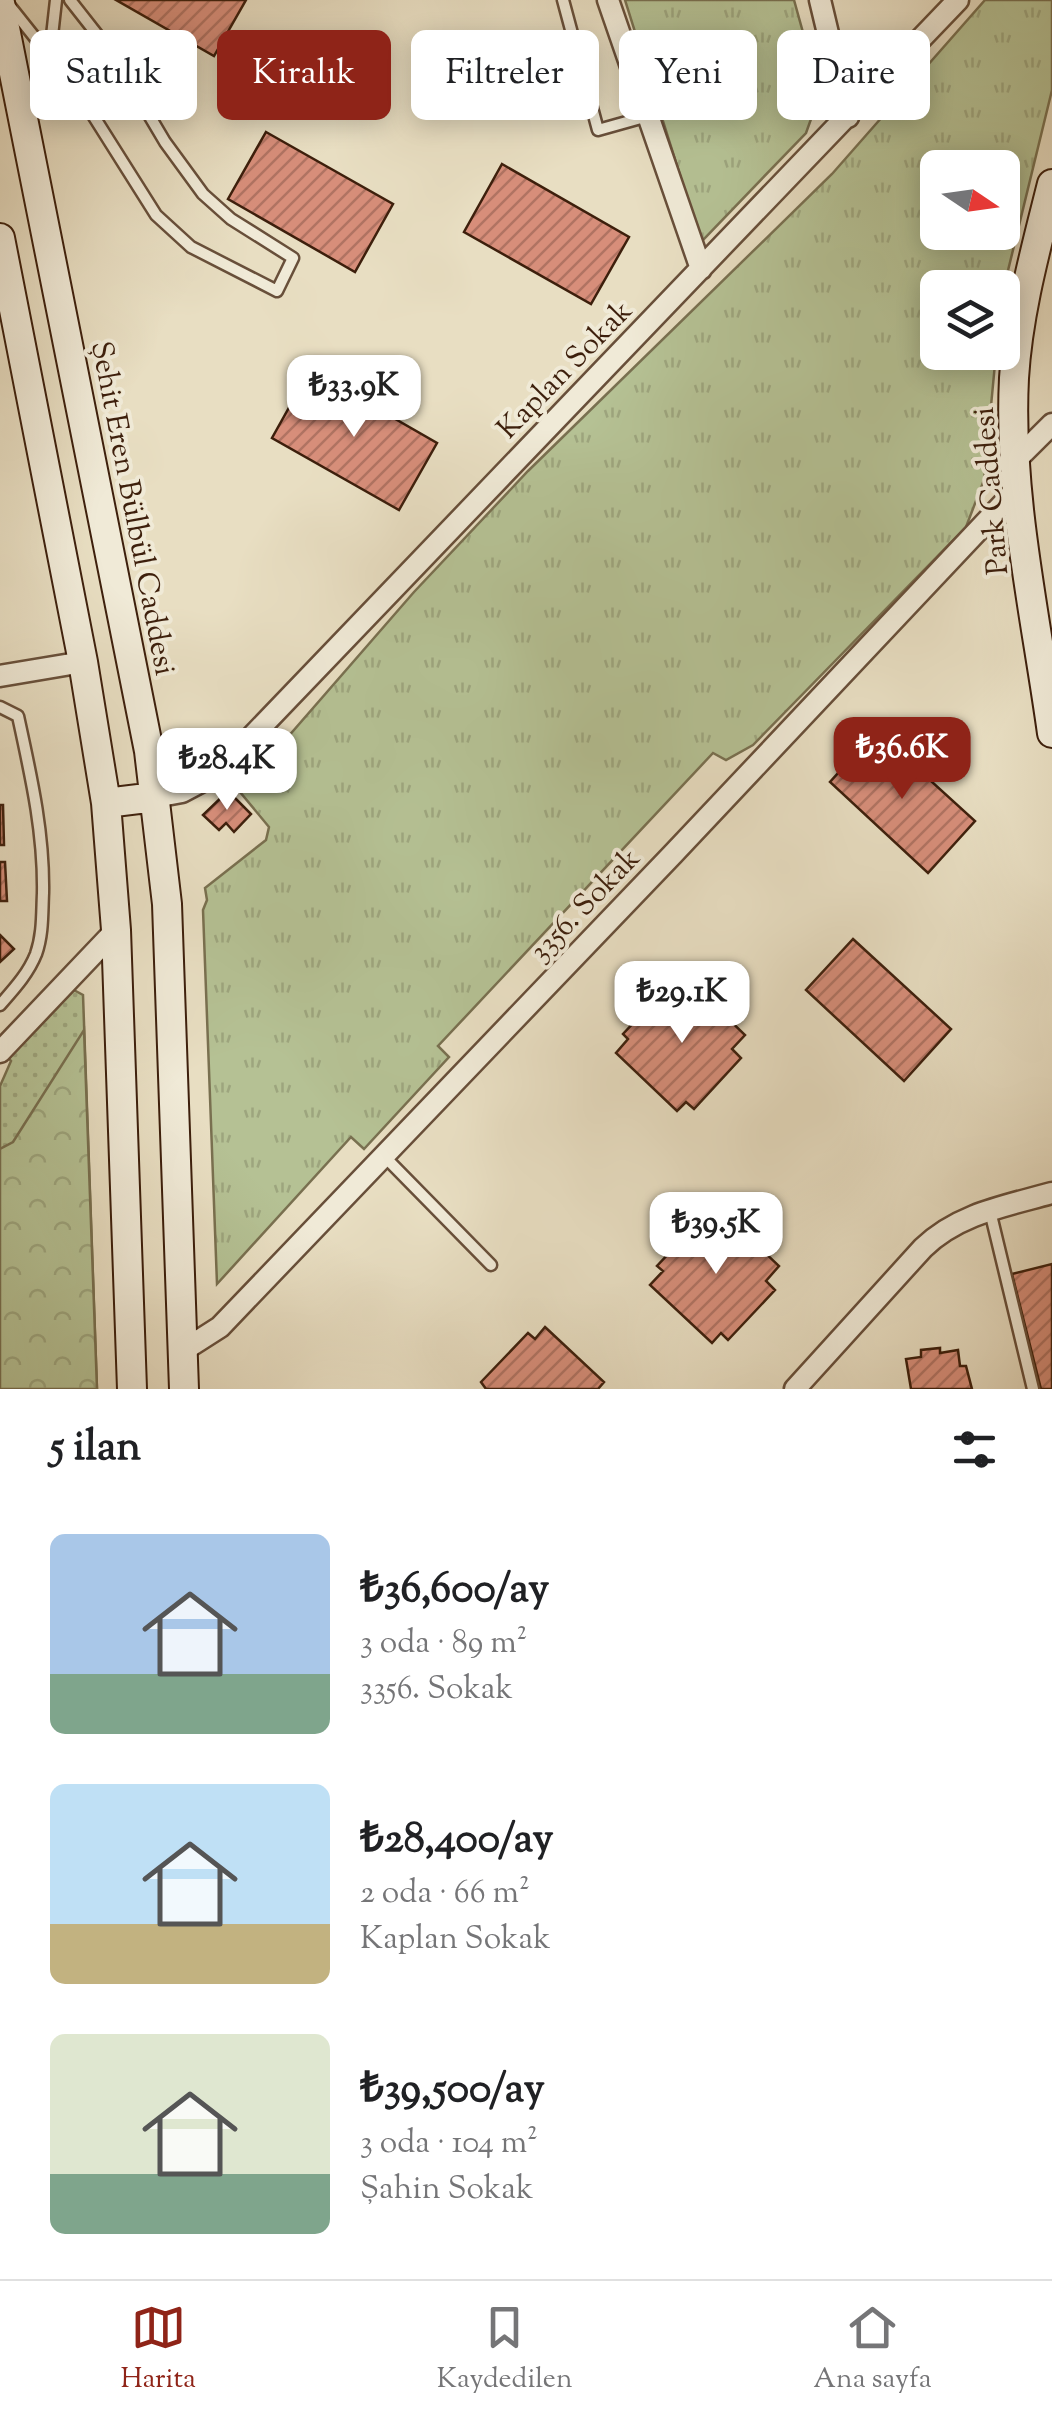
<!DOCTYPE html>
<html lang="tr">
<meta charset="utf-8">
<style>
:root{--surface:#fff;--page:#f2f2f2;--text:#202124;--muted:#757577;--line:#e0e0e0;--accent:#8f2418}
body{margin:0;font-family:"Sorts Mill Goudy",serif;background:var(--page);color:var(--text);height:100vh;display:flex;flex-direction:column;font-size:38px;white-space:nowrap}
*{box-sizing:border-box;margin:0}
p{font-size:32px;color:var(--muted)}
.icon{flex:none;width:55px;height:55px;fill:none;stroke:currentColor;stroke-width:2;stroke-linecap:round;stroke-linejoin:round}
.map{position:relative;height:1389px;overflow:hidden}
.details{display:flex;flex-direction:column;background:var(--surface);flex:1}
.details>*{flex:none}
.hud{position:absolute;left:30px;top:30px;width:992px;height:90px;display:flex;gap:20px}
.needle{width:65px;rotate:103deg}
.buttons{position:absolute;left:920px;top:150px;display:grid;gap:20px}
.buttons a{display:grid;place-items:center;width:100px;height:100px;border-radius:15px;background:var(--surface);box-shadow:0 5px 25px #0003;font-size:50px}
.price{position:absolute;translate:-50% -85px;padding:0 22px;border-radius:20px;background:#fff;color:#222;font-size:32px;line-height:65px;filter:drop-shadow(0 2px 5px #0008)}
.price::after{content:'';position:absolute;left:50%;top:60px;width:30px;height:22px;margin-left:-15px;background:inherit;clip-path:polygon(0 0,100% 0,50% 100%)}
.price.selected{background:var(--accent);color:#fff}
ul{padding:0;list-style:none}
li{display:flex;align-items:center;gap:30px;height:250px;padding:0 50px}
li span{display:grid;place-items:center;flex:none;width:280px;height:200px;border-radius:15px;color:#555}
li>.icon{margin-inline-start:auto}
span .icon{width:120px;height:120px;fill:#fffc;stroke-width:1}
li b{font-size:42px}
h2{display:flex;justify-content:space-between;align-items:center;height:120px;padding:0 50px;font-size:42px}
.chip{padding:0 35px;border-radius:15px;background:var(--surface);box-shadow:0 5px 25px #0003;font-size:35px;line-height:90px}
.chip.selected{background:var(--accent);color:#fff}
.tab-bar{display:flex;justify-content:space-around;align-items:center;height:140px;border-top:2px solid var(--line);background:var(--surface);font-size:28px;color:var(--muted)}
.tab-bar a{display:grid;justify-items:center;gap:5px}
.tab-bar .selected{color:var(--accent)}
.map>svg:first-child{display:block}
</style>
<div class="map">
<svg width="1052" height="1389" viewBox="0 0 1052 1389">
<defs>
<pattern id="grass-dots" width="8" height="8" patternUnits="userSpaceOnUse" patternTransform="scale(2.5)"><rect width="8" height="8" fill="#b5c194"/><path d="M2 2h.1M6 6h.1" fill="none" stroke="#9da57e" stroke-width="1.8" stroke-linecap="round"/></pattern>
<pattern id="forest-crowns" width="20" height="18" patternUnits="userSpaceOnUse" patternTransform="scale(2.5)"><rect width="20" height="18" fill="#b5c194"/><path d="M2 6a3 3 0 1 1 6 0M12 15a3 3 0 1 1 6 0" fill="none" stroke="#9da57e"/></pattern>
<pattern id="park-tufts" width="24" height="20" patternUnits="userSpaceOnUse" patternTransform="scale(2.5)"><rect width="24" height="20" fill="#b5c194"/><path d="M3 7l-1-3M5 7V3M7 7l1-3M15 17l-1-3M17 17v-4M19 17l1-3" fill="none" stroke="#9da57e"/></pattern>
<pattern id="building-hatch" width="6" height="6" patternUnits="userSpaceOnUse" patternTransform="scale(2.5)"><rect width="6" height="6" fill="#d78e7a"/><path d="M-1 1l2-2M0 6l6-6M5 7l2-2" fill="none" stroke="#b07362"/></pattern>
</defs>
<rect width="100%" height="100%" fill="#e8dec2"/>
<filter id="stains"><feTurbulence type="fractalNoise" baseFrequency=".002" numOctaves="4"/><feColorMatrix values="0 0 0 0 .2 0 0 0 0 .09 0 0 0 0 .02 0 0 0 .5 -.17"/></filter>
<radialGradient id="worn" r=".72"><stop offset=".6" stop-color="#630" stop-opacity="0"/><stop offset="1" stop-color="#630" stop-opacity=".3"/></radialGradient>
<path fill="url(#grass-dots)" stroke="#797050" stroke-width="2.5" d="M 72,989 L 83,995 L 97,1389 L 0,1389 L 0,1086 L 11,1061 L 6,1055 Z"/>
<path fill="url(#forest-crowns)" stroke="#797050" stroke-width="2.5" d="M 84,1030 L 97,1389 L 0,1389 L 0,1149 L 13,1142 Z"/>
<path fill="url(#park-tufts)" stroke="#797050" stroke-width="2.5" fill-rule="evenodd" d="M 625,0 L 794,0 L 817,83 L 815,108 L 806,133 L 701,242 Z
M 985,0 L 1052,0 L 1052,90 L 1003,291 L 1002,288 L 938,288 L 938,352 L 996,353 L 984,480 L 966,527 L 753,745 L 726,760 L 713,753 L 438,1046 L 449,1057 L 364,1149 L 351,1137 L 217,1284 L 203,910 L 207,900 L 205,888 L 266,840 L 269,827 L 240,792 L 414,592 L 528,471 L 832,174 ZM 938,168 L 1002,168 L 1002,232 L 938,232 Z"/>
<path fill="url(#building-hatch)" stroke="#3d1f0c" stroke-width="2.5" d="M 116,0 L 246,0 L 214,56 Z
M 266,132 L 393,204 L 355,272 L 228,199 Z
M 502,164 L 629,237 L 591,304 L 464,232 Z
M 310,370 L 437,443 L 399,510 L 272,438 Z
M 876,731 L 975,821 L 928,873 L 830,782 Z
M 228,791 L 251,814 L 234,832 L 226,823 L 219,830 L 203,815 Z
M 0,805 L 3,805 L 4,845 L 0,845 Z
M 0,862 L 5,862 L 7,901 L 0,901 Z
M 0,935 L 14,949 L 0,962 Z
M 853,939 L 951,1029 L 904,1081 L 806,990 Z
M 687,979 L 745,1035 L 732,1049 L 741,1058 L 694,1109 L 686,1102 L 677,1111 L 616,1053 L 628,1039 L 623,1034 L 669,985 L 676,991 Z
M 721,1211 L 779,1266 L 766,1281 L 775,1290 L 728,1340 L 721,1333 L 712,1343 L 650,1285 L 663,1271 L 657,1266 L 704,1216 L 710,1223 Z
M 1052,1264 L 1052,1389 L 1041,1389 L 1012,1274 Z
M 545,1327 L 604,1382 L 598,1389 L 486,1389 L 481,1382 L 528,1333 L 535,1339 Z
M 940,1348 L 940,1353 L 958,1350 L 960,1366 L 966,1366 L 972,1389 L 911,1389 L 906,1359 L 921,1357 L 921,1350 Z"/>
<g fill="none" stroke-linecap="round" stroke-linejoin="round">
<defs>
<path id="lane" d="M 563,0 L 598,130 L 648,116
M 9,5 L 79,93 L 156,215 L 191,247 L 277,291 L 293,258 L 231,219 L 203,194 L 165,142 L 114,56 L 70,0
M 50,54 L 56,0
M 0,707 L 18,716 C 31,776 44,832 43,893 C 42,914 43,934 36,954 C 28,974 14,989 0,1005
M 384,1156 L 491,1265
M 990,1211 L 1033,1389"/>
<path id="street" d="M 608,0 L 701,269
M 820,0 L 848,117
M 1015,461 L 1052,424
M 0,676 L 83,662
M 155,797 L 182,792 L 216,774 L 958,0
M 0,1052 L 116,930
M 184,1350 L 220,1327 L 673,854 L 1018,488
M 795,1389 L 923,1248 C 958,1214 1005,1206 1052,1193"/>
<path id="secondary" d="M 0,3 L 149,751 L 167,904 L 184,1389
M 1052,184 C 1036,248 1018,312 1014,378 C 1008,496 1036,617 1052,733
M 0,238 L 83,662 L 106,803 L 116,930 L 132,1389
M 106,803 L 155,797"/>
</defs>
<use href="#lane" stroke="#684f3a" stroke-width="15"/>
<use href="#street" stroke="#684f3a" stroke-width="25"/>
<use href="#secondary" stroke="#3d1f0c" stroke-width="32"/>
<use href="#lane" stroke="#f0ead7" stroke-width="10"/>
<use href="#street" stroke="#f0ead7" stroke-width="20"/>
<use href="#secondary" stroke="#f0ead7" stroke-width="28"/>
</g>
<g text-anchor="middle" stroke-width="8" stroke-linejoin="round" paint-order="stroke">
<g font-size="30" fill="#3d1f0c" stroke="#f0ead7">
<text transform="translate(564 369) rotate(-46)" y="10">Kaplan Sokak</text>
<text transform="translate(990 491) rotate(-95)" y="10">Park Caddesi</text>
<text transform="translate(134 508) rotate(79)" y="10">Şehit Eren Bülbül Caddesi</text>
<text transform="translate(584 904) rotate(-46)" y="10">3356. Sokak</text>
</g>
</g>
<rect width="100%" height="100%" filter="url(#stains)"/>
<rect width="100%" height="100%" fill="url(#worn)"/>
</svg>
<div class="buttons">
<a><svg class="needle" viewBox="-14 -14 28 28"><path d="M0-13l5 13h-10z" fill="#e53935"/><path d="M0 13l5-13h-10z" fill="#757577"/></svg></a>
<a><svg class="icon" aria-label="layers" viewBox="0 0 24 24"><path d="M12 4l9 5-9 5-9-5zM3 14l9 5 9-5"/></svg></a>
</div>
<b class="price" style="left:354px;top:440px">₺33.9K</b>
<b class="price selected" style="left:902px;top:802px">₺36.6K</b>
<b class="price" style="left:227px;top:813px">₺28.4K</b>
<b class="price" style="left:682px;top:1046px">₺29.1K</b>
<b class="price" style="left:716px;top:1277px">₺39.5K</b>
<div class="hud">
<a class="chip">Satılık</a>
<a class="chip selected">Kiralık</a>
<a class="chip">Filtreler</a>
<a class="chip">Yeni</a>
<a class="chip">Daire</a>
</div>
</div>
<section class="details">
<h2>5 ilan<svg class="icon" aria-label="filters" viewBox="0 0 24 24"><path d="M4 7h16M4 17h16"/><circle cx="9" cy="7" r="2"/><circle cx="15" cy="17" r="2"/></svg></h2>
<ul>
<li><span style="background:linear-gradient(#a9c7e8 70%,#7fa58c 0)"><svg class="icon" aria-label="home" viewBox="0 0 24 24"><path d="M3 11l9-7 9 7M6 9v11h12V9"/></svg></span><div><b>₺36,600/ay</b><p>3 oda · 89 m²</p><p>3356. Sokak</p></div></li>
<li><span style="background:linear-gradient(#bfe0f5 70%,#c2b280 0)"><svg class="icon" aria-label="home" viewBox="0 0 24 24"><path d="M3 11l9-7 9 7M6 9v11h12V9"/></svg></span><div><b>₺28,400/ay</b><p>2 oda · 66 m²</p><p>Kaplan Sokak</p></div></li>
<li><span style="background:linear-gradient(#dfe7d0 70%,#7fa58c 0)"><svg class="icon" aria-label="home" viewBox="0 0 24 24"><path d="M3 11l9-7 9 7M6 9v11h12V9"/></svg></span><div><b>₺39,500/ay</b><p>3 oda · 104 m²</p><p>Şahin Sokak</p></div></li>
</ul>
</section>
<nav class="tab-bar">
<a class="selected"><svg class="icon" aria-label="map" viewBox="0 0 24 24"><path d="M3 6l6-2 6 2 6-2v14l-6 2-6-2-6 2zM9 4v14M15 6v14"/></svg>Harita</a>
<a><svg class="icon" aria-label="saved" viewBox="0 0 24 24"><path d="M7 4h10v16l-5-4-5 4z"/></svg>Kaydedilen</a>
<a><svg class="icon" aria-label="home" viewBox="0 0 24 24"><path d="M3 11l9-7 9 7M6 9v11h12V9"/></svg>Ana sayfa</a>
</nav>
